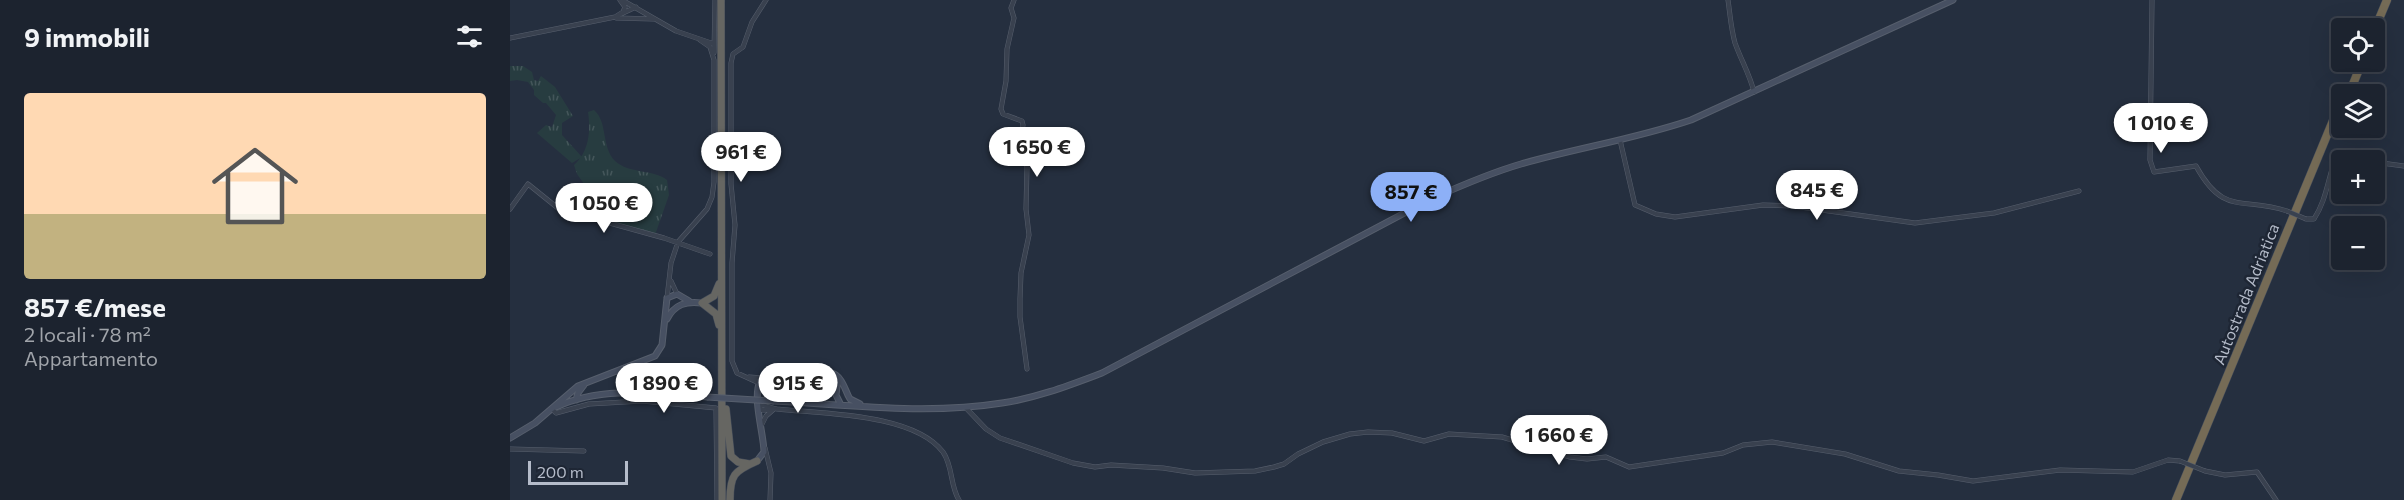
<!DOCTYPE html>
<html lang="it">
<meta charset="utf-8">
<style>
:root{--surface:#1c232f;--page:#292f3b;--text:#f1f3f6;--muted:#a0a4aa;--line:#3a404b;--accent:#8db0f7}
body{margin:0;font-family:Commissioner,sans-serif;background:var(--page);color:var(--text);height:100vh;display:flex;flex-direction:column;font-size:22px;white-space:nowrap}
*{box-sizing:border-box;margin:0}
p{font-size:20px;color:var(--muted)}
.icon{flex:none;width:33px;height:33px;fill:none;stroke:currentColor;stroke-width:2;stroke-linecap:round;stroke-linejoin:round}
.map{position:relative;flex:1;overflow:hidden}
.drawer{display:flex;flex-direction:column;background:var(--surface);width:510px}
.drawer>*{flex:none}
.fabs{position:absolute;left:1821px;top:18px;display:grid;gap:12px}
.fabs a{display:grid;place-items:center;width:54px;height:54px;border-radius:6px;background:var(--surface);box-shadow:0 6px 24px #0002,0 0 0 2px var(--line);font-size:30px}
.scale{position:absolute;left:18px;bottom:15px;width:100px;box-sizing:border-box;padding-left:6px;border:3px solid #b5bcca;border-top:0;font-size:16px;line-height:21px;white-space:nowrap;color:#b5bcca;-webkit-text-stroke:4px #1e2634;paint-order:stroke}
.price{position:absolute;translate:-50% -51px;padding:0 14px;border-radius:21px;background:#fff;color:#222;font-size:20px;line-height:39px;filter:drop-shadow(0 2px 3px #0008)}
.price::after{content:'';position:absolute;left:50%;top:36px;width:18px;height:14px;margin-left:-9px;background:inherit;clip-path:polygon(0 0,100% 0,50% 100%)}
.price.active{background:var(--accent);color:#111}
ul{padding:0;list-style:none}
li{display:grid;align-content:center;gap:12px;height:318px;padding:0 24px}
li span{display:grid;place-items:center;height:186px;border-radius:6px;color:#555}
li>.icon{margin-inline-start:auto}
span .icon{width:108px;height:108px;fill:#fffc;stroke-width:1}
li b{font-size:26px}
h2{display:flex;justify-content:space-between;align-items:center;height:72px;padding:0 24px;font-size:26px}
main{display:flex;flex:1;min-height:0}
.map>svg:first-child{display:block}
</style>
<main>
<section class="drawer">
<h2>9 immobili<svg class="icon" aria-label="filters" viewBox="0 0 24 24"><path d="M4 7h16M4 17h16"/><circle cx="9" cy="7" r="2"/><circle cx="15" cy="17" r="2"/></svg></h2>
<ul>
<li><span style="background:linear-gradient(#ffd9b3 65%,#c2b280 0)"><svg class="icon" aria-label="home" viewBox="0 0 24 24"><path d="M3 11l9-7 9 7M6 9v11h12V9"/></svg></span><div><b>857 €/mese</b><p>2 locali · 78 m²</p><p>Appartamento</p></div></li>
</ul>
</section>
<div class="map">
<svg width="1894" height="500" viewBox="0 0 1894 500">
<defs>
<pattern id="grass-tufts" width="24" height="20" patternUnits="userSpaceOnUse" patternTransform="scale(1.5)"><rect width="24" height="20" fill="#273c40"/><path d="M3 7l-1-3M5 7V3M7 7l1-3M15 17l-1-3M17 17v-4M19 17l1-3" fill="none" stroke="#44565a"/></pattern>
</defs>
<rect width="100%" height="100%" fill="#252f3f"/>
<path fill="url(#grass-tufts)" d="M 0,66 L 13,66 L 22,72 L 24,80 L 28,81 L 31,76 L 45,87 L 63,116 L 52,123 L 52,135 L 72,157 L 62,163 L 27,133 L 36,125 L 42,127 L 46,115 L 36,103 L 33,103 L 24,95 L 24,90 L 18,82 L 7,80 L 0,81 Z
M 84,110 C 98,122 91,147 105,161 C 119,174 143,169 157,180 L 159,195 L 145,235 L 82,215 L 81,211 L 87,202 L 67,174 L 64,165 C 79,152 81,131 78,112 Z"/>
<g fill="none" stroke-linecap="round" stroke-linejoin="round">
<defs>
<path id="minor" d="M 112,0 L 166,31 L 204,44
M 504,0 L 501,8 L 504,18 L 497,49 L 496,81 L 491,109 L 493,114 L 512,121 L 513,125 L 508,158 L 508,161 L 516,164 L 517,167 L 516,209 L 519,235 L 511,273 L 510,299 L 510,317 L 517,369
M 1218,0 C 1220,14 1221,29 1225,43 C 1231,60 1240,75 1244,92
M 1642,0 L 1640,160 L 1644,172 L 1686,166 C 1714,217 1732,196 1777,211
M 111,14 L 126,7
M 106,18 L 144,19
M 0,38 L 105,17 L 113,12 L 115,7 L 110,0
M 204,53 L 205,0
M 1110,140 L 1125,205 L 1146,214 L 1165,217 L 1253,205 L 1283,206 L 1405,223 L 1484,213 L 1569,191
M 1838,160 L 1859,160
M 1864,162 L 1894,166
M 0,209 L 18,184 L 49,209 L 154,238 L 200,254
M 1796,219 L 1804,219 C 1815,202 1817,185 1823,166 L 1832,163
M 161,281 L 167,294
M 157,298 L 161,263 L 168,242 L 197,209 L 202,197 L 204,182 L 204,60 L 200,47 L 190,40
M 239,377 L 253,378
M 249,383 L 227,373 L 222,361 L 222,263 L 225,225 L 221,184 L 221,63 L 223,54 L 233,47 L 242,22 L 256,0
M 249,405 C 255,405 261,408 267,409 C 312,414 403,413 433,452 C 443,466 440,486 449,500
M 249,405 L 251,410 L 262,410
M 456,408 L 476,429 L 490,438 L 563,463 L 585,467 L 601,465 L 653,468 L 685,473 L 745,471 L 764,467 L 774,464 L 788,454 L 813,442 L 840,434 L 858,432 L 882,433 L 914,441 L 939,434 L 992,437 L 1060,457 L 1077,459 L 1096,457 L 1119,467 L 1213,453 L 1233,445 L 1262,442 L 1335,454 L 1389,471 L 1428,475 L 1463,481 L 1550,470 L 1623,472 L 1658,460 L 1670,461
M 42,409 L 46,413 L 79,404 L 132,401 L 206,408 L 207,500
M 251,426 L 256,416 L 264,409
M 255,448 L 261,473 L 260,500
M 0,449 L 74,451
M 1695,471 L 1715,475 L 1747,472 L 1766,500"/>
<path id="secondary" d="M 157,298 L 167,294 L 179,301
M 157,319 C 165,304 176,301 192,303
M 328,378 L 326,395 L 331,405
M 66,400 L 68,393 L 74,385
M 264,401 C 339,405 417,415 492,403 C 527,398 560,385 592,373 L 921,199 C 950,186 980,173 1011,164 C 1067,148 1125,139 1181,120 L 1443,0
M 46,407 C 92,385 149,394 197,397
M 0,438 L 25,423 L 68,386 L 145,356 L 152,345 L 157,298
M 247,461 L 254,452 C 254,435 242,397 250,382 C 256,371 316,367 326,375 C 334,381 335,391 340,399 L 350,404"/>
<path id="trunk" d="M 211,0 L 212,500
M 192,303 L 206,314 L 209,325
M 192,303 L 204,296 L 209,284
M 216,409 L 221,456 L 228,462 L 240,464
M 220,500 C 220,475 224,471 247,461"/>
<path id="motorway" d="M 1864,31 L 1877,0
M 1839,94 L 1852,62
M 1666,500 L 1832,99"/>
</defs>
<use href="#minor" stroke="#575f6d" stroke-width="5"/>
<use href="#secondary" stroke="#575f6d" stroke-width="7"/>
<use href="#trunk" stroke="#444c5a" stroke-width="8"/>
<use href="#motorway" stroke="#444c5a" stroke-width="9"/>
<use href="#minor" stroke="#39414f" stroke-width="4"/>
<use href="#secondary" stroke="#475062" stroke-width="5"/>
<use href="#trunk" stroke="#666662" stroke-width="7"/>
<use href="#motorway" stroke="#756b56" stroke-width="8"/>
<defs>
<path id="minor-bridge" d="M 1777,211 L 1796,219
M 1670,461 L 1695,471"/>
<path id="secondary-bridge" d="M 197,397 L 264,401"/>
</defs>
<use href="#minor-bridge" stroke="#575f6d" stroke-width="5" stroke-linecap="butt"/>
<use href="#secondary-bridge" stroke="#575f6d" stroke-width="7" stroke-linecap="butt"/>
<use href="#minor-bridge" stroke="#39414f" stroke-width="4"/>
<use href="#secondary-bridge" stroke="#475062" stroke-width="5"/>
</g>
<g text-anchor="middle" stroke-width="5" stroke-linejoin="round" paint-order="stroke">
<g font-size="16" fill="#b5bcca" stroke="#1e2634">
<text transform="translate(1736 294) rotate(-68)" y="6">Autostrada Adriatica</text>
</g>
</g>
</svg>
<div class="fabs">
<a><svg class="icon" aria-label="locate" viewBox="0 0 24 24"><circle cx="12" cy="12" r="6"/><path d="M12 2v4M12 18v4M2 12h4M18 12h4"/></svg></a>
<a><svg class="icon" aria-label="layers" viewBox="0 0 24 24"><path d="M12 4l9 5-9 5-9-5zM3 14l9 5 9-5"/></svg></a>
<a>+</a>
<a>−</a>
</div>
<div class="scale">200 m</div>
<b class="price" style="left:1651px;top:154px">1 010 €</b>
<b class="price" style="left:527px;top:178px">1 650 €</b>
<b class="price" style="left:231px;top:183px">961 €</b>
<b class="price" style="left:1307px;top:221px">845 €</b>
<b class="price active" style="left:901px;top:223px">857 €</b>
<b class="price" style="left:94px;top:234px">1 050 €</b>
<b class="price" style="left:154px;top:414px">1 890 €</b>
<b class="price" style="left:288px;top:414px">915 €</b>
<b class="price" style="left:1049px;top:466px">1 660 €</b>
</div>
</main>
